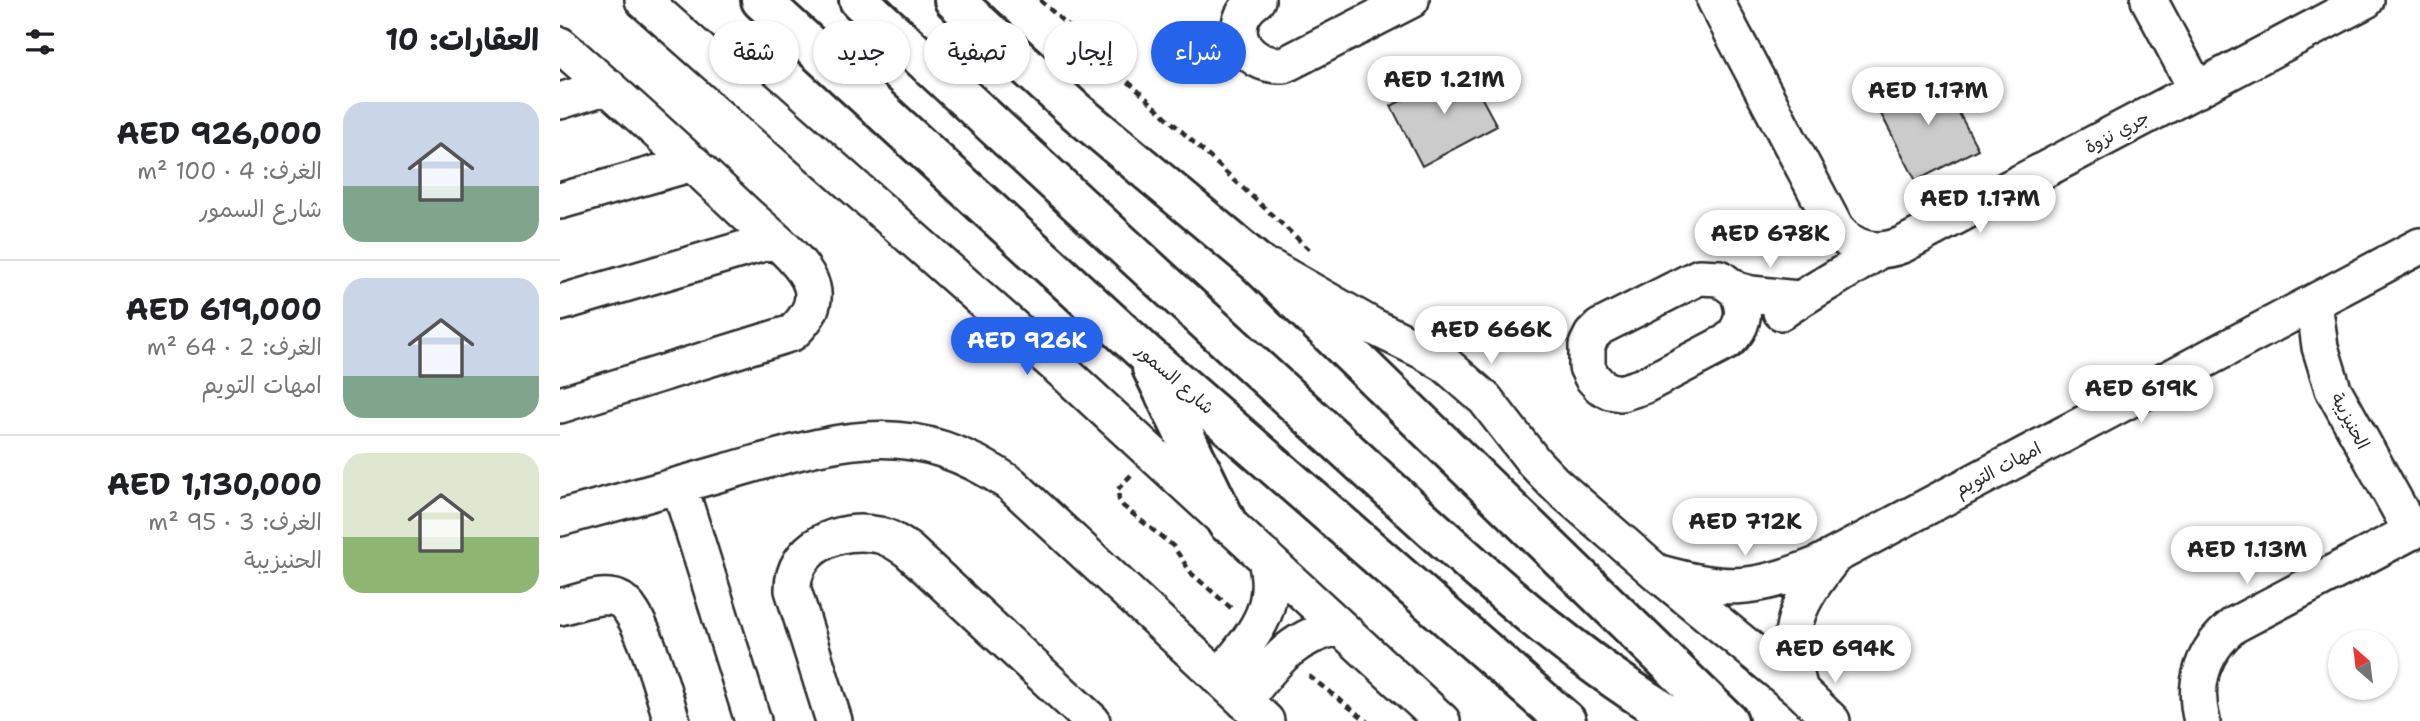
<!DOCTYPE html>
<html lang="ar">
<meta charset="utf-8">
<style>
:root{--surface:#fff;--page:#f2f2f2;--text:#202124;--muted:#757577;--line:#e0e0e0;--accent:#2563eb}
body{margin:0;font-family:"Shantell Sans","Playpen Sans Arabic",sans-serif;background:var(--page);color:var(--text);direction:rtl;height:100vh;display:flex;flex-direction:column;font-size:26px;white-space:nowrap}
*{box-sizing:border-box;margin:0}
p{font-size:23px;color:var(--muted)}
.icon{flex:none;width:38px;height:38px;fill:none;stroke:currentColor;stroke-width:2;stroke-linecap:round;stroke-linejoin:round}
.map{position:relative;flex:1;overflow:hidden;direction:ltr}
.panel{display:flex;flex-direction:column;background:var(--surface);width:560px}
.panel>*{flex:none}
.top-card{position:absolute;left:21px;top:21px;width:665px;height:63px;direction:rtl;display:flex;gap:14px}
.needle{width:46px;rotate:332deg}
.buttons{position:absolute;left:1768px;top:630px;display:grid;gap:14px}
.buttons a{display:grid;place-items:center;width:70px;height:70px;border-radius:50%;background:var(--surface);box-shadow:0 2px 5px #0004;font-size:35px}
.price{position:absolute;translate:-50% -60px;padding:0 16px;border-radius:24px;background:#fff;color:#222;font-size:23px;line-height:46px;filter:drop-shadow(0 2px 4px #0008)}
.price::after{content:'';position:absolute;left:50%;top:42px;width:21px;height:16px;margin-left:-10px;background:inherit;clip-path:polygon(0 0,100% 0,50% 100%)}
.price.current{background:var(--accent);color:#fff}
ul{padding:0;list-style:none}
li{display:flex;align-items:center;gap:21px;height:175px;padding:0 21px}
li+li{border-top:2px solid var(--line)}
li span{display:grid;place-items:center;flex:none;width:196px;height:140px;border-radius:21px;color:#555}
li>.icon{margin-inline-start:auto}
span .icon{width:84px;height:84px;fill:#fffc;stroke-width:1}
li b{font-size:30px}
h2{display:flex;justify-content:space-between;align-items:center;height:84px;padding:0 21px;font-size:30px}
.chip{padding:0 24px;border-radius:32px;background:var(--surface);box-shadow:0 2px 5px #0004;font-size:24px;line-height:63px}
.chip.current{background:var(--accent);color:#fff}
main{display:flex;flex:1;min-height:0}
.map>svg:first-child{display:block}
</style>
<main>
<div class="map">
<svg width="1860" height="721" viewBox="0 0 1860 721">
<rect width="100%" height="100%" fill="#fff"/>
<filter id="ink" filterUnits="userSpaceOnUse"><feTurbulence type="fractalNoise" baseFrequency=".0143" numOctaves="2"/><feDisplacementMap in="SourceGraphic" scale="14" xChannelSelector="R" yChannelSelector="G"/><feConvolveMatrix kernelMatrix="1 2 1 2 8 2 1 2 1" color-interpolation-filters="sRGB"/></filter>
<g filter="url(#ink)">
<path fill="#cbcbcb" stroke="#2b2b2b" stroke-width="2" d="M 905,67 L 937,126 L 862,166 L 831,106 Z
M 1378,73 L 1418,149 L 1356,181 L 1320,112 L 1330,106 L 1327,99 Z"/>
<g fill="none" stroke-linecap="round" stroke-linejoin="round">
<defs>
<path id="minor" d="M 83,0 L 507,375 L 882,721
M 697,0 C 662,25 683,67 724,65 L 851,0
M 1155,0 L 1276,229 C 1294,250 1316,255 1342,245 L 1806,0
M 1589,0 L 1637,90
M 0,45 C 63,100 125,156 185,213 C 204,231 246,262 252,287 C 257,306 245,321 232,333 L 0,405
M 0,101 L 48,86
M 0,201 L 133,163
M 711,268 L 814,327 L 863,351 L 885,364 L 925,399 L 974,462 L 994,483 L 1096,572 L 1240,690 L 1272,721
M 1176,290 C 1187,310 1184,327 1167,342 L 1083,386 L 1061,393 L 1050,391 L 1040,386 L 1032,377 L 1027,367 L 1027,345 L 1032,335 L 1040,327 L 1139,277 L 1160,278 L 1176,290 L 1191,294 L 1238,299
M 1754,302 L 1760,347 L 1773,389 L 1852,532
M 0,303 L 214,240
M 1221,312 C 1252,290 1287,273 1318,251
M 119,485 L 193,721
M 0,518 C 55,503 110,488 165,472 C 277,441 346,413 451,484 L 706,721
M 1096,572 C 1165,591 1189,592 1257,565 L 1860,246
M 0,607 C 17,603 41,592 58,599 C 81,607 104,696 112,721
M 659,678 C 690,638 721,611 705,557
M 1240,690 C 1222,630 1237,603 1274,557
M 684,701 C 713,664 731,636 780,627
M 274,721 L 233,590 C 232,547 280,526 319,535 C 329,537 339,544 348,550 L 532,721
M 1642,721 C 1632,682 1643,650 1674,625 L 1860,527"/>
<path id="major" d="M 201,0 L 585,353 L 1006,721
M 299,0 C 459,149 618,297 780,444 C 888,542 994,647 1120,721
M 394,0 L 512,108 L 696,262 L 1168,721
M 592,368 L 667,523"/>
</defs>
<use href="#minor" stroke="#2b2b2b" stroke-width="40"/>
<use href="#major" stroke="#2b2b2b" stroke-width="44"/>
<path stroke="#2b2b2b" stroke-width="4.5" stroke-dasharray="7 5" stroke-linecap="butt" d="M 480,0 L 752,252
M 571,475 L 558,489 L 559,500 L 563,506 L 613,546 L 632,574 L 671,608
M 749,676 L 807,721"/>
<use href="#minor" stroke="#fff" stroke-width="35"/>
<use href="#major" stroke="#fff" stroke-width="38"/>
</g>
</g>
<g text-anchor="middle" stroke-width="6" stroke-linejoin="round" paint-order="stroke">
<g font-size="18" fill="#2b2b2b" stroke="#fff">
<text transform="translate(1557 132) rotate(-28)" y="6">جري نزوة</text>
<text transform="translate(615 379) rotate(41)" y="6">شارع السمور</text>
<text transform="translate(1790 421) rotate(62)" y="6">الحنيزيبة</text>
<text transform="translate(1438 469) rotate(-28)" y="6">امهات التويم</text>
</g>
</g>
</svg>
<div class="buttons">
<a><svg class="needle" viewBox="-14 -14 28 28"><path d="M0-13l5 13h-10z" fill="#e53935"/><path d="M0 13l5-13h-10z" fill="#757577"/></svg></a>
</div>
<b class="price" style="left:884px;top:116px">AED 1.21M</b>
<b class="price" style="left:1368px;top:127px">AED 1.17M</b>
<b class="price" style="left:1420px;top:235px">AED 1.17M</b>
<b class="price" style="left:1210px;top:270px">AED 678K</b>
<b class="price" style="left:931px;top:366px">AED 666K</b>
<b class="price current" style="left:467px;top:377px">AED 926K</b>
<b class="price" style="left:1581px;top:425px">AED 619K</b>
<b class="price" style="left:1185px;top:558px">AED 712K</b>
<b class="price" style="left:1687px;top:586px">AED 1.13M</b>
<b class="price" style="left:1275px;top:685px">AED 694K</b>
<div class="top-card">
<a class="chip current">شراء</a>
<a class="chip">إيجار</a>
<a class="chip">تصفية</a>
<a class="chip">جديد</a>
<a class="chip">شقة</a>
</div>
</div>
<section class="panel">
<h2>العقارات: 10<svg class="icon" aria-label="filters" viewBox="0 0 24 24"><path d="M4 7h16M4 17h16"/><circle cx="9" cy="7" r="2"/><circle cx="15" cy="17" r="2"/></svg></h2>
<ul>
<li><span style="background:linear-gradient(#c9d6e8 60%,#7fa58c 0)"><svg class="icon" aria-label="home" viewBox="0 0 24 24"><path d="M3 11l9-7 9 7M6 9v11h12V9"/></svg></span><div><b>AED 926,000</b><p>الغرف: 4 · 100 m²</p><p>شارع السمور</p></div></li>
<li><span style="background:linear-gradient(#c9d6e8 70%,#7fa58c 0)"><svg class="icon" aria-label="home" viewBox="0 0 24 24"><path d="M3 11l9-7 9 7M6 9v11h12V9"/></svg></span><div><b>AED 619,000</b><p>الغرف: 2 · 64 m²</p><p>امهات التويم</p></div></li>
<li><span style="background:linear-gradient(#dfe7d0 60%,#8fb573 0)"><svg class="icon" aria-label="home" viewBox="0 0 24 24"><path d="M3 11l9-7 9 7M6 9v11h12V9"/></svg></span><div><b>AED 1,130,000</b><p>الغرف: 3 · 95 m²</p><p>الحنيزيبة</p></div></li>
</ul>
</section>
</main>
